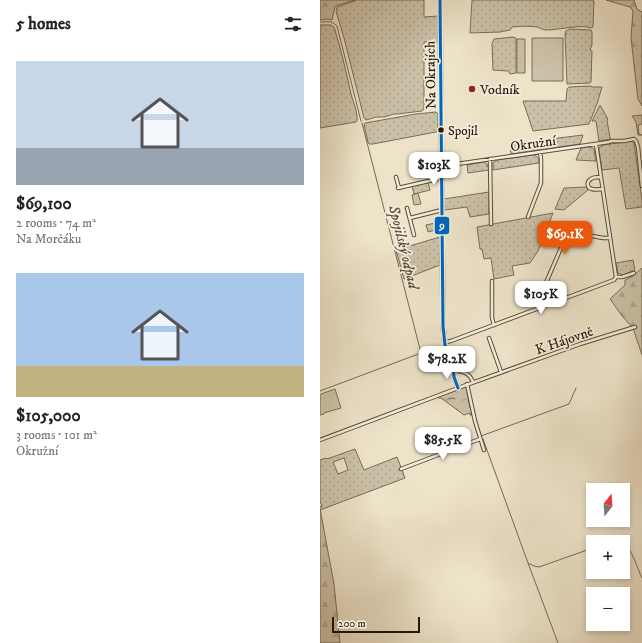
<!DOCTYPE html>
<meta charset="utf-8">
<style>
:root{--surface:#fff;--page:#f2f2f2;--text:#222;--muted:#767676;--accent:#ea580c}
body{margin:0;font-family:"IM FELL DW Pica",serif;background:var(--page);color:var(--text);height:100vh;display:flex;flex-direction:column;font-size:15px;white-space:nowrap}
*{box-sizing:border-box;margin:0}
p{font-size:13px;color:var(--muted)}
.icon{flex:none;width:22px;height:22px;fill:none;stroke:currentColor;stroke-width:2;stroke-linecap:round;stroke-linejoin:round}
.map{position:relative;flex:1;overflow:hidden}
.panel{display:flex;flex-direction:column;background:var(--surface);width:320px}
.panel>*{flex:none}
.needle{width:26px;rotate:17deg}
.controls{position:absolute;left:266px;top:483px;display:grid;gap:8px}
.controls a{display:grid;place-items:center;width:44px;height:44px;border-radius:0px;background:var(--surface);box-shadow:0 2px 6px #0003;font-size:20px}
.scale{position:absolute;left:12px;bottom:10px;width:88px;box-sizing:border-box;padding-left:4px;border:2px solid #271906;border-top:0;font-size:11px;line-height:14px;white-space:nowrap;color:#271906;-webkit-text-stroke:3px #f3eddc;paint-order:stroke}
.price{position:absolute;translate:-50% -34px;padding:0 9px;border-radius:8px;background:#fff;color:#222;font-size:13px;line-height:26px;filter:drop-shadow(0 1px 2px #0008)}
.price::after{content:'';position:absolute;left:50%;top:24px;width:12px;height:9px;margin-left:-6px;background:inherit;clip-path:polygon(0 0,100% 0,50% 100%)}
.price.current{background:var(--accent);color:#fff}
ul{padding:0;list-style:none}
li{display:grid;align-content:center;gap:8px;height:212px;padding:0 16px}
li span{display:grid;place-items:center;height:124px;border-radius:0px;color:#555}
li>.icon{margin-inline-start:auto}
span .icon{width:72px;height:72px;fill:#fffc;stroke-width:1}
li b{font-size:17px}
h2{display:flex;justify-content:space-between;align-items:center;height:48px;padding:0 16px;font-size:17px}
main{display:flex;flex:1;min-height:0}
.map>svg:first-child{display:block}
</style>
<main>
<section class="panel">
<h2>5 homes<svg class="icon" aria-label="filters" viewBox="0 0 24 24"><path d="M4 7h16M4 17h16"/><circle cx="9" cy="7" r="2"/><circle cx="15" cy="17" r="2"/></svg></h2>
<ul>
<li><span style="background:linear-gradient(#c9d6e8 70%,#9aa5b1 0)"><svg class="icon" aria-label="home" viewBox="0 0 24 24"><path d="M3 11l9-7 9 7M6 9v11h12V9"/></svg></span><div><b>$69,100</b><p>2 rooms · 74 m²</p><p>Na Morčáku</p></div></li>
<li><span style="background:linear-gradient(#a9c7e8 75%,#c2b280 0)"><svg class="icon" aria-label="home" viewBox="0 0 24 24"><path d="M3 11l9-7 9 7M6 9v11h12V9"/></svg></span><div><b>$105,000</b><p>3 rooms · 101 m²</p><p>Okružní</p></div></li>
</ul>
</section>
<div class="map">
<svg width="322" height="643" viewBox="0 0 322 643">
<defs>
<pattern id="grass-dots" width="8" height="8" patternUnits="userSpaceOnUse"><rect width="8" height="8" fill="#cbc1a8"/><path d="M2 2h.1M6 6h.1" fill="none" stroke="#aea58f" stroke-width="1.8" stroke-linecap="round"/></pattern>
<pattern id="forest-firs" width="22" height="20" patternUnits="userSpaceOnUse"><rect width="22" height="20" fill="#cbc1a8"/><path d="M5 1l3.5 6h-7zM16 11l3.5 6h-7z" fill="#aea58f"/></pattern>
<pattern id="park-crowns" width="20" height="18" patternUnits="userSpaceOnUse"><rect width="20" height="18" fill="#cbc1a8"/><path d="M2 6a3 3 0 1 1 6 0M12 15a3 3 0 1 1 6 0" fill="none" stroke="#aea58f"/></pattern>
</defs>
<rect width="100%" height="100%" fill="#ede3c9"/>
<filter id="stains"><feTurbulence type="fractalNoise" baseFrequency=".005" numOctaves="4"/><feColorMatrix values="0 0 0 0 .2 0 0 0 0 .09 0 0 0 0 .02 0 0 0 .5 -.17"/></filter>
<radialGradient id="worn" r=".72"><stop offset=".6" stop-color="#630" stop-opacity="0"/><stop offset="1" stop-color="#630" stop-opacity=".3"/></radialGradient>
<path fill="url(#grass-dots)" stroke="#796d57" fill-rule="evenodd" d="M 37,0 L 104,0 L 104,17 L 118,16 L 118,42 L 104,42 L 104,109 L 102,111 L 77,114 L 74,114 L 64,117 L 56,117 L 53,118 L 46,120 L 44,118 L 24,38 L 16,11 L 17,7 Z
M 152,0 L 272,0 L 274,1 L 273,27 L 272,28 C 258,24 240,30 226,30 C 223,30 220,28 217,27 C 209,26 200,26 192,27 L 190,30 L 180,32 L 150,33 Z
M 0,25 L 11,25 L 14,27 C 21,49 26,71 31,94 C 33,102 38,112 37,121 L 36,122 L 0,128 Z
M 250,29 L 271,30 L 272,32 L 272,45 L 270,50 L 272,51 L 271,82 L 270,83 L 247,84 L 245,34 L 247,34 L 245,33 L 246,31 Z
M 193,37 L 196,38 L 196,73 L 190,74 L 188,71 L 173,70 L 172,44 L 174,39 Z
M 270,86 L 273,87 L 282,87 L 277,104 L 269,124 L 213,131 L 203,101 L 246,101 L 247,89 L 249,87 Z
M 280,105 L 288,119 L 287,120 L 290,138 L 291,139 L 279,141 L 276,121 L 272,121 Z
M 116,112 L 118,114 L 118,131 L 116,132 L 53,144 L 49,144 L 48,142 L 44,125 L 45,123 L 96,114 Z
M 322,115 L 322,124 L 318,125 L 319,134 L 322,135 L 318,135 L 316,122 L 312,116 Z
M 263,135 L 260,144 L 191,154 L 190,144 Z
M 312,141 L 314,143 L 322,200 L 322,207 L 306,209 L 299,168 L 282,170 L 279,150 L 279,148 L 283,145 Z
M 270,147 L 274,149 L 276,161 L 256,160 L 261,148 Z
M 213,155 C 218,156 219,159 219,163 L 173,170 L 173,163 L 177,160 Z
M 164,162 L 167,164 L 169,170 L 148,173 L 147,165 Z
M 108,182 L 110,190 L 94,194 L 92,186 Z
M 266,187 L 268,190 L 244,210 L 235,209 L 244,188 Z
M 169,192 L 169,214 L 150,217 L 147,207 L 124,210 L 124,199 Z
M 233,213 L 218,251 L 210,263 L 192,266 L 194,275 L 174,279 L 171,258 L 164,259 L 162,249 L 160,249 L 157,227 Z
M 120,222 L 120,229 L 108,232 L 106,225 Z
M 120,237 L 120,265 L 84,279 L 76,250 Z
M 313,260 L 315,270 L 303,275 L 298,273 L 296,263 Z
M 35,449 L 44,470 L 77,457 L 85,478 L 0,510 L 0,507 L 2,506 L 0,501 L 0,460 L 6,458 L 7,459 ZM 24,458 L 28,470 L 18,474 L 13,462 Z"/>
<path fill="url(#forest-firs)" stroke="#796d57" d="M 0,0 L 35,0 L 15,6 L 12,20 L 7,19 L 0,20 Z
M 286,0 L 314,0 L 317,9 L 322,12 L 322,106 L 318,99 L 311,38 L 313,11 L 310,7 Z
M 322,268 L 322,355 L 313,328 L 302,316 L 290,299 L 305,285 L 305,280 L 313,276 Z
M 0,510 L 1,512 L 1,514 L 14,584 L 20,643 L 0,643 Z"/>
<path fill="url(#park-crowns)" stroke="#796d57" d="M 144,387 L 147,388 L 148,391 L 147,393 L 150,408 L 151,409 L 152,415 L 150,415 L 150,413 L 144,415 L 121,398 L 118,398 L 118,397 Z"/>
<path fill="#cbc1a8" stroke="#796d57" d="M 212,38 L 243,38 L 243,81 L 212,81 Z
M 197,39 L 205,39 L 205,73 L 197,73 Z
M 98,193 L 101,204 L 94,205 L 92,195 Z
M 15,389 L 21,408 L 4,413 L 4,414 L 0,415 L 0,396 L 1,394 Z"/>
<g fill="none" stroke-linecap="round" stroke-linejoin="round">
<path stroke="#766953" stroke-width="1" d="M 0,22 C 8,22 11,20 17,26 L 41,121
M 0,391 L 101,353 L 42,123
M 128,399 L 132,398 L 135,399
M 161,436 L 249,404 L 256,388
M 163,439 L 208,563 L 214,566 L 219,567 L 273,548
M 291,542 C 295,541 300,540 303,542 C 311,547 318,570 322,578
M 208,563 L 238,643"/>
<defs>
<path id="street" d="M 276,144 L 296,277
M 170,159 L 171,224
M 121,169 L 130,168 L 137,164 L 289,142 L 291,141 L 304,141 L 314,139 L 316,141 L 318,147 L 322,186
M 76,177 L 79,188
M 281,177 C 278,177 273,177 271,179 C 266,182 267,188 272,189 C 275,190 279,189 283,189
M 78,188 L 122,178
M 87,208 L 94,235
M 208,217 L 221,183 L 221,159 L 220,152
M 90,218 L 122,210
M 172,281 L 172,318 L 174,325
M 218,309 L 219,299 L 247,234 L 251,232 L 283,238 L 290,238
M 169,338 L 181,372
M 125,342 L 131,341 L 294,280 L 296,277 L 302,277 L 314,273
M 133,370 C 143,372 149,372 153,382
M 147,384 L 155,421 L 164,450
M 0,440 L 138,388 L 260,344 L 315,327
M 81,469 L 160,439"/>
<path id="secondary" d="M 120,0 L 123,326 L 125,345 L 133,361 L 134,377 L 138,388"/>
</defs>
<use href="#street" stroke="#584c37" stroke-width="4.5"/>
<use href="#secondary" stroke="#271906" stroke-width="5.5"/>
<use href="#street" stroke="#f3eddc" stroke-width="2.5"/>
<use href="#secondary" stroke="#f3eddc" stroke-width="3.5"/>
<defs>
<path id="bus-1" d="M 120,0 L 123,326 L 125,345 L 133,361 L 134,377 L 138,388"/>
</defs>
<use href="#bus-1" stroke="#f3eddc" stroke-width="6"/>
<use href="#bus-1" stroke="#0065bd" stroke-width="3"/>
</g>
<circle fill="#8f2418" stroke="#f3eddc" stroke-width="1.5" cx="152" cy="89" r="4"/>
<circle fill="#271906" stroke="#f3eddc" stroke-width="1.5" cx="121" cy="130" r="3.5"/>
<g text-anchor="middle" stroke-width="3.5" stroke-linejoin="round" paint-order="stroke">
<g font-size="13" fill="#271906" stroke="#f3eddc" text-anchor="start">
<text x="128" y="135">Spojil</text>
</g>
<g font-size="14" fill="#271906" stroke="#f3eddc">
<text transform="translate(110 75) rotate(-91)" y="5">Na Okrajích</text>
<text transform="translate(213 143) rotate(-8)" y="5">Okružní</text>
<text transform="translate(244 340) rotate(-19)" y="5">K Hájovně</text>
</g>
<g font-size="14" fill="#271906" stroke="#f3eddc" text-anchor="start">
<text x="160" y="94">Vodník</text>
</g>
<g font-size="15" font-style="italic" fill="#5b4e3a" stroke="#f3eddc">
<text transform="translate(84 247) rotate(76)" y="5">Spojilský odpad</text>
</g>
</g>
<rect stroke="#f3eddc" stroke-width="1.5" x="114" y="216" width="16" height="19" rx="4" fill="#0065bd"/>
<g font-size="11" text-anchor="middle" font-weight="bold" fill="#fff">
<text x="122" y="229">9</text>
</g>
<rect width="100%" height="100%" filter="url(#stains)"/>
<rect width="100%" height="100%" fill="url(#worn)"/>
</svg>
<div class="controls">
<a><svg class="needle" viewBox="-14 -14 28 28"><path d="M0-13l5 13h-10z" fill="#e53935"/><path d="M0 13l5-13h-10z" fill="#767676"/></svg></a>
<a>+</a>
<a>−</a>
</div>
<div class="scale">200 m</div>
<b class="price" style="left:114px;top:186px">$103K</b>
<b class="price current" style="left:245px;top:255px">$69.1K</b>
<b class="price" style="left:221px;top:315px">$105K</b>
<b class="price" style="left:127px;top:380px">$78.2K</b>
<b class="price" style="left:123px;top:461px">$85.5K</b>
</div>
</main>
